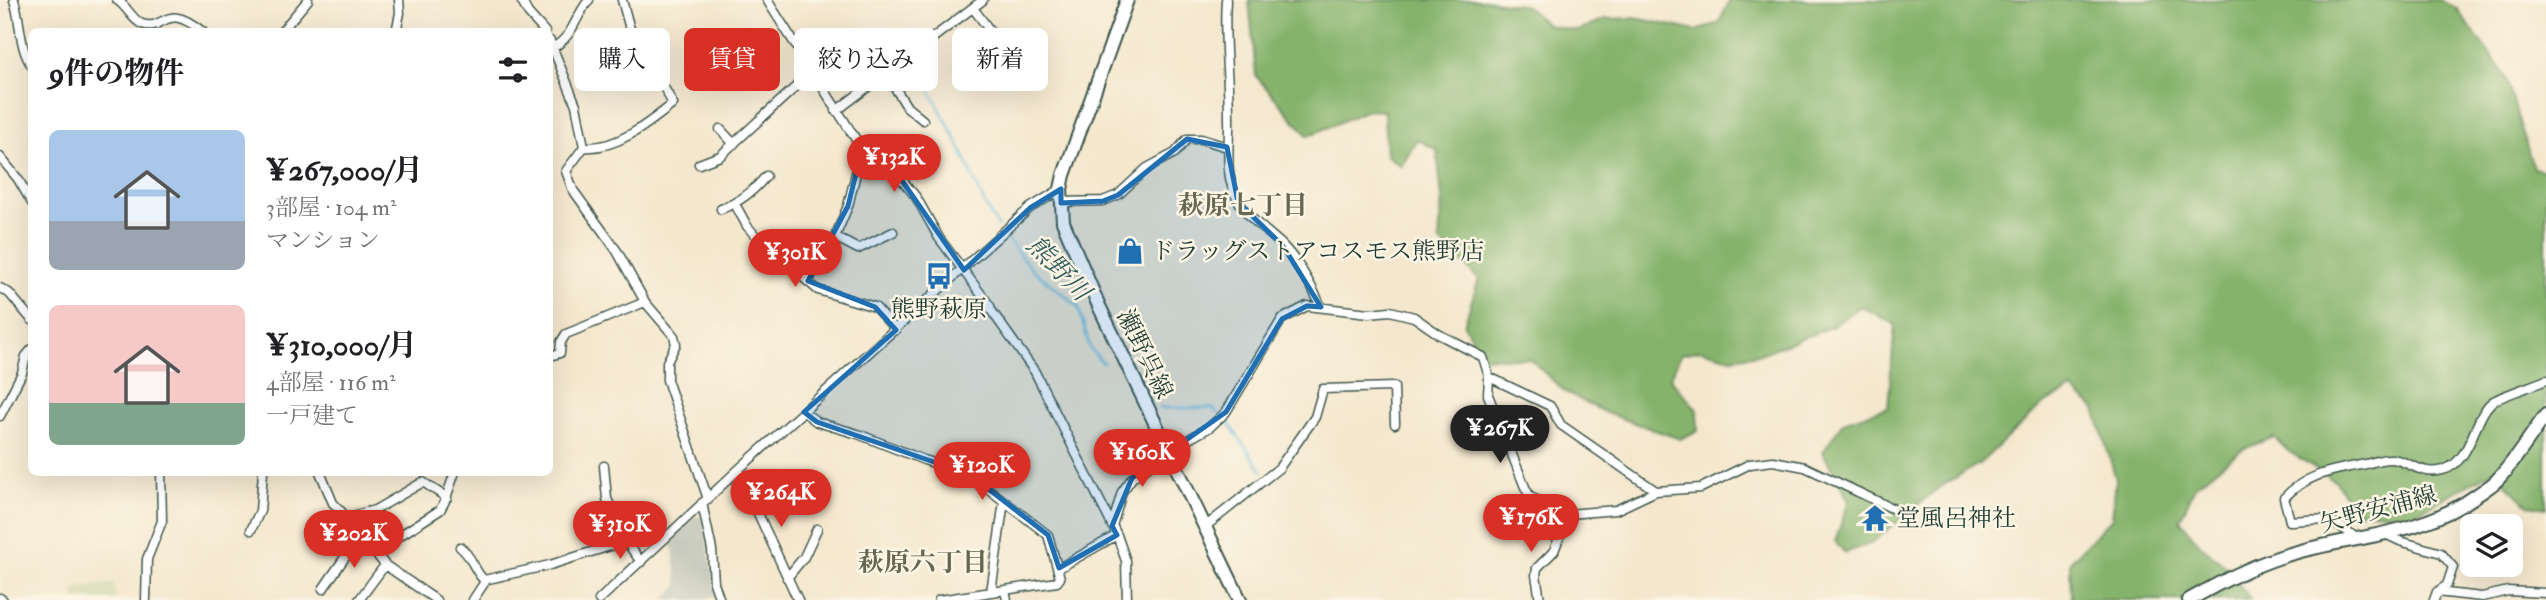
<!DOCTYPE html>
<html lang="ja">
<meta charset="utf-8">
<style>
:root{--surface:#fff;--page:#f2f2f2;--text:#202124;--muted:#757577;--accent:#d93025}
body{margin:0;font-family:"IM FELL Double Pica","Noto Serif JP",serif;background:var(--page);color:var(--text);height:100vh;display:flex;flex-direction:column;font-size:26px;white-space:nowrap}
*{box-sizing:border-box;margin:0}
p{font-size:23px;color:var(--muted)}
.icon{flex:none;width:38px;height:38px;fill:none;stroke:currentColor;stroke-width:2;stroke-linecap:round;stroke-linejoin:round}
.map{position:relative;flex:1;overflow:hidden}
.sheet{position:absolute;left:28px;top:28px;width:525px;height:448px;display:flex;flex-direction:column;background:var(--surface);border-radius:10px;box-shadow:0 7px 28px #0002}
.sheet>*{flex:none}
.top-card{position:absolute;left:574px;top:28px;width:665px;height:63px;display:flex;gap:14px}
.buttons{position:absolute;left:2460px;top:514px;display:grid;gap:14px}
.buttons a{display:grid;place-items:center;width:63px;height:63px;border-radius:10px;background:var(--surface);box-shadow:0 7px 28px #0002;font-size:35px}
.price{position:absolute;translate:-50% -60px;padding:0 16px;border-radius:24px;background:var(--accent);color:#fff;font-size:23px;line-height:46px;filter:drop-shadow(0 2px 4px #0008)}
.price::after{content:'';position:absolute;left:50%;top:42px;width:21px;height:16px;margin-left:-10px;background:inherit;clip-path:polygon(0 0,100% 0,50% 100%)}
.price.selected{background:#222;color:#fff}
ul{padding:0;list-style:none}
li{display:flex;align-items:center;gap:21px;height:175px;padding:0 21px}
li span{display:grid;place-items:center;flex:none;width:196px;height:140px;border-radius:10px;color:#555}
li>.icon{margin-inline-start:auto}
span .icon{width:84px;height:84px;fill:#fffc;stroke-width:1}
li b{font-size:30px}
h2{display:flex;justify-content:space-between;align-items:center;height:84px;padding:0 21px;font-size:30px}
.pill{padding:0 24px;border-radius:10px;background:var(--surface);box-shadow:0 7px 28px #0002;font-size:24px;line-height:63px}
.pill.selected{background:var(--accent);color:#fff}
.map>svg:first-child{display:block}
</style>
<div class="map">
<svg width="2546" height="600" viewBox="0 0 2546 600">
<rect width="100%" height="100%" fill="#fcf5e5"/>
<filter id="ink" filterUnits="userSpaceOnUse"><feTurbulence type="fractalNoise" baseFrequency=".0143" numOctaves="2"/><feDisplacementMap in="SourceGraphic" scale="14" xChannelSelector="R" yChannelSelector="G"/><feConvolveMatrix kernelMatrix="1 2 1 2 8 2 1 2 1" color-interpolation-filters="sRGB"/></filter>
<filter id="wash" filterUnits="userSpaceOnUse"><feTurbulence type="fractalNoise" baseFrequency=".00686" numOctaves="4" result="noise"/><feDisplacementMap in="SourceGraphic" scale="28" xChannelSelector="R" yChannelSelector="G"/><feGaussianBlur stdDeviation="1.57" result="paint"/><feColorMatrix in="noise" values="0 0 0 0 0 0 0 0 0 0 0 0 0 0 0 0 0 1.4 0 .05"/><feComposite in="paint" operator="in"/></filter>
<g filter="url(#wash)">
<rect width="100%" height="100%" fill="#f4e7cd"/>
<path fill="#dcdebc" d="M 114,583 L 116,600 L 75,600 L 74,588 Z"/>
<path fill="#c2c6b9" d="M 696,516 L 703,518 L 717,596 L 699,600 L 670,600 L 666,597 L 678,586 L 673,548 L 667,542 Z"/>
<path fill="#85b36c" stroke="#527850" stroke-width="2" d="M 1249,0 L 1485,0 L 1526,6 L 1547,25 L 1577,31 L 1606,19 L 1636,18 L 1696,31 L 1719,23 L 1730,0 L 2440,0 L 2457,9 L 2505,75 L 2533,168 L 2546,171 L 2546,508 L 2528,505 L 2493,471 L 2413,515 L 2353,511 L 2337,482 L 2288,451 L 2274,437 L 2241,450 L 2195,486 L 2180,520 L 2200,545 L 2223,564 L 2251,600 L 2071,600 L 2070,562 L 2112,518 L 2116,479 L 2095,409 L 2072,389 L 2043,404 L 1980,463 L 1937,489 L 1873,542 L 1845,553 L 1835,541 L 1849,501 L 1823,452 L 1843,422 L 1888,407 L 1895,324 L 1861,306 L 1833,326 L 1760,354 L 1731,358 L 1701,350 L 1681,354 L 1670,378 L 1697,410 L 1698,431 L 1680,439 L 1606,413 L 1565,392 L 1530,359 L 1483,357 L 1464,325 L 1479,279 L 1439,241 L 1442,198 L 1437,150 L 1417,139 L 1401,166 L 1386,155 L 1384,111 L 1367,110 L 1308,136 L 1256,76 Z"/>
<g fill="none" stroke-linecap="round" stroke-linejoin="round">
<path stroke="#61bcdf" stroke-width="2.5" d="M 928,46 L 914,60 L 960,147 L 986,207 L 998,227
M 1005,237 L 1033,270 L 1078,306 L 1090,348 L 1103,363
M 1160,408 L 1211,408 L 1219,413
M 1226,419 L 1262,471"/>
</g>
</g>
<g filter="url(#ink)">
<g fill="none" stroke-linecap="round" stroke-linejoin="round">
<defs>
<path id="street" d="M 14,0 C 21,21 19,49 32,66
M 117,0 C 127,6 132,20 142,24 C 166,32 164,0 203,32
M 521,0 L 528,13 L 545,32
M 767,0 L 862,149 L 898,175 L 916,197 L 939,238 L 990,306 L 991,310 L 1035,372 L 1117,535 L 1126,561 L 1127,600
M 1226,0 C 1223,40 1229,78 1229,118 C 1230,146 1223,177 1239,202 C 1249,219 1267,231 1281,244 C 1299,262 1311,284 1321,307
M 973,8 L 1005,51
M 281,32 L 308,0
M 396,32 L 400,13 L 399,0
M 550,41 L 576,105 L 584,147 L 566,171 L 573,190 L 617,251 L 645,302 L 674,336 L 676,344 L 667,362 L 667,380 L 708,499
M 553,48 C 575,34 574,18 589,0
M 887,75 L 907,107 L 923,120
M 836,111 L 983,0
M 720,129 L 734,144
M 584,147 C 616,150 649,123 673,104 L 653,67 L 633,40 L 622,0
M 0,157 L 18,179 L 32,203
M 699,164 L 720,156 L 812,72
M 1061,202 L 1103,201 L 1118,195 L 1147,168 L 1175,153 L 1187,139 L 1201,139 L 1227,147
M 735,204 L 747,226 L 761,242 L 818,290 L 875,307 L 896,330
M 721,209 C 740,202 753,192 766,176
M 835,237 L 858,249 L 893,232
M 808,281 L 835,237 L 848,206 L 862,149
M 0,288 L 9,293 L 32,320
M 550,356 L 560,353 L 561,342 L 566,334 L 645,302
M 1489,377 L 1550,406 L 1561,425 L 1656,491
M 804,412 L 817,422 L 858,434 L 924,460 L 969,474 L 1048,535 L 1060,578 L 1057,582 L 939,600
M 0,416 L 22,373 L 26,356 L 32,349
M 604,466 L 607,499 L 626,541 L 641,562
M 738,470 L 798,600
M 320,472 L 333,503 L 352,523 L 385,565 L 436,600
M 702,503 L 712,550 L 714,583 L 720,600
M 347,517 L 375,510 L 423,482 L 447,498
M 1112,526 L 1122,492 L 1132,478 L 1168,451 L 1210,427 L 1226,412 L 1282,319 L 1307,306 L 1369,313 L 1390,311 L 1414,317 L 1440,335 L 1483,357 L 1489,377 L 1488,395 L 1525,487 L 1530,497 L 1568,514 L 1616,510 L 1656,491 L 1701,488 L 1750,464 L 1773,461 L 1805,467 L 1900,512
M 1206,526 L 1279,468 L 1315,417 L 1323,389 L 1394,387 L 1395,424
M 251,530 L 260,511 L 263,472
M 2385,534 L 2400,541 L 2441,553 L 2453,567 L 2447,585 L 2437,592 L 2434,600
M 2356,538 C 2328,515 2325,519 2290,521 L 2284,498 C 2307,473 2335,470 2366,464 C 2374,462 2383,458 2392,459 C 2410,461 2421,476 2443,470 C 2472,462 2473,418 2492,402 C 2498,397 2535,385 2546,380
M 460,547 C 473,557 473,570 484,580 L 550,565 L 626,541
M 374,552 L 440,510 L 445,501 L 455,472
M 1059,568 L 1117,535
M 787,578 L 804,557 L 817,529
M 323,589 L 361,534
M 1005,590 L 1007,600
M 991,592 L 1004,501
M 2437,592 L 2482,597 L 2508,591 L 2546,593
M 0,598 L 3,600
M 146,600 L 147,559 L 162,521 L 161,472
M 359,600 L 385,565
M 473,600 L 486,580
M 599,600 L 738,470 L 1030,208 L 1061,189
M 1540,600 L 1536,575 L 1537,568 L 1554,551 L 1568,514"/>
<path id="secondary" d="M 1127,0 L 1064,175 L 1061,189 L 1063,222 L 1099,306 L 1240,600"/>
<path id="primary" d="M 2189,600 C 2224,580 2261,561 2301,551 C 2363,535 2423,534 2477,495 C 2484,490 2493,485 2498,479 C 2516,460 2530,436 2546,415"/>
</defs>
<use href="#street" stroke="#3f564b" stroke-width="11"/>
<use href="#secondary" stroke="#3f564b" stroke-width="16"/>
<use href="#primary" stroke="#3f564b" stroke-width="16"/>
<use href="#street" stroke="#fff" stroke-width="8"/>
<use href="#secondary" stroke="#fff" stroke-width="12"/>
<use href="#primary" stroke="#fff" stroke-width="12"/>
</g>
</g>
<path fill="#1f6fb2" fill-opacity="0.2" stroke="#1f6fb2" stroke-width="5" stroke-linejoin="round" d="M 1187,139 L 1227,147 L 1238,202 L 1283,246 L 1321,307 L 1307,306 L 1282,319 L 1226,412 L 1132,478 L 1112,526 L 1117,535 L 1059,568 L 1048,535 L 969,474 L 817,422 L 804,412 L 896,330 L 875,307 L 808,281 L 848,206 L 862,149 L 898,175 L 964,270 L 1030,208 L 1061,189 L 1061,203 L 1103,201 L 1118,195 Z"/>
<defs>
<symbol id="shop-bare" viewBox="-9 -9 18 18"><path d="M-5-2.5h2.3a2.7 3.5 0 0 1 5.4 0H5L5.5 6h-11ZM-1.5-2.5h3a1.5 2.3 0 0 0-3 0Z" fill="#1f6fb2" stroke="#fcf5e5" stroke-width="2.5" paint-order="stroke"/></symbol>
<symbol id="bus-bare" viewBox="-9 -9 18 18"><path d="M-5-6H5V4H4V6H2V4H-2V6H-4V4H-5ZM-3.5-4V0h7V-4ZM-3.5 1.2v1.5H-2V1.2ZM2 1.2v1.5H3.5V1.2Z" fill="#1f6fb2" stroke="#fcf5e5" stroke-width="2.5" paint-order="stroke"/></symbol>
<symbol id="temple-bare" viewBox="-9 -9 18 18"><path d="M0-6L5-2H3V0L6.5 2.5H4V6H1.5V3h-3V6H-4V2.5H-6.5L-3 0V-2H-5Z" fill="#1f6fb2" stroke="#fcf5e5" stroke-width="2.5" paint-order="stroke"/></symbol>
</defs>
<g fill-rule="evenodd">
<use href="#shop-bare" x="1111" y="232" width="38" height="38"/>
<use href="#bus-bare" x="920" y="257" width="38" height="38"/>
<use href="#temple-bare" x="1856" y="499" width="38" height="38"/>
</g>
<g text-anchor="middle" stroke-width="5" stroke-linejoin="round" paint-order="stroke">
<g font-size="24" fill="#1f3d34" stroke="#fcf5e5" text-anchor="start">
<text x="1151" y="259">ドラッグストアコスモス熊野店</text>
<text x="939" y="317" text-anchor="middle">熊野萩原</text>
<text x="1896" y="526">堂風呂神社</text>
</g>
<g font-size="24" fill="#1f3d34" stroke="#fcf5e5">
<text transform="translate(1145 354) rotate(64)" y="8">瀬野呉線</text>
<text transform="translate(2378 509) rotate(-15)" y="8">矢野安浦線</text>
</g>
<g font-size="26" font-weight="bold" fill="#65674e" stroke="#fcf5e5">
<text x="1243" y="214">萩原七丁目</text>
<text x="923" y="571">萩原六丁目</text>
</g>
<g font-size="26" font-style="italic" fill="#305d5f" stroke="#fcf5e5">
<text transform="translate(1059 268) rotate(46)" y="9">熊野川</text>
</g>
</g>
</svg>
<div class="buttons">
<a><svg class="icon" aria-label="layers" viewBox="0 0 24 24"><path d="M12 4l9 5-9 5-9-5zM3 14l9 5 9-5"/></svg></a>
</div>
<b class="price" style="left:894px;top:194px">¥132K</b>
<b class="price" style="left:795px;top:289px">¥301K</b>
<b class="price selected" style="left:1500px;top:465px">¥267K</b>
<b class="price" style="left:1142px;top:489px">¥160K</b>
<b class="price" style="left:982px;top:502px">¥120K</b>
<b class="price" style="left:781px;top:529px">¥264K</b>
<b class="price" style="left:1531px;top:554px">¥176K</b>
<b class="price" style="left:620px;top:561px">¥310K</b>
<b class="price" style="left:354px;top:570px">¥202K</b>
<div class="top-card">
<a class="pill">購入</a>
<a class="pill selected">賃貸</a>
<a class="pill">絞り込み</a>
<a class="pill">新着</a>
</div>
<section class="sheet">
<h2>9件の物件<svg class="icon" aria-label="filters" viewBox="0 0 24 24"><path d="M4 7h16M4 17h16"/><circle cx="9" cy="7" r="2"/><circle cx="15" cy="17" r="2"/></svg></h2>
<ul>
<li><span style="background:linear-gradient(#a9c7e8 65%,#9aa5b1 0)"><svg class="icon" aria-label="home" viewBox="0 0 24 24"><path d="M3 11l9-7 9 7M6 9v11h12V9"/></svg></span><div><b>¥267,000/月</b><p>3部屋 · 104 m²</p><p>マンション</p></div></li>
<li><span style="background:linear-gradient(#f6c9c9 70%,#7fa58c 0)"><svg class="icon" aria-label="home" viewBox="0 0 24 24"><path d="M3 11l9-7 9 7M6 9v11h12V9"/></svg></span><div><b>¥310,000/月</b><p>4部屋 · 116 m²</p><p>一戸建て</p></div></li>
</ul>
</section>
</div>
